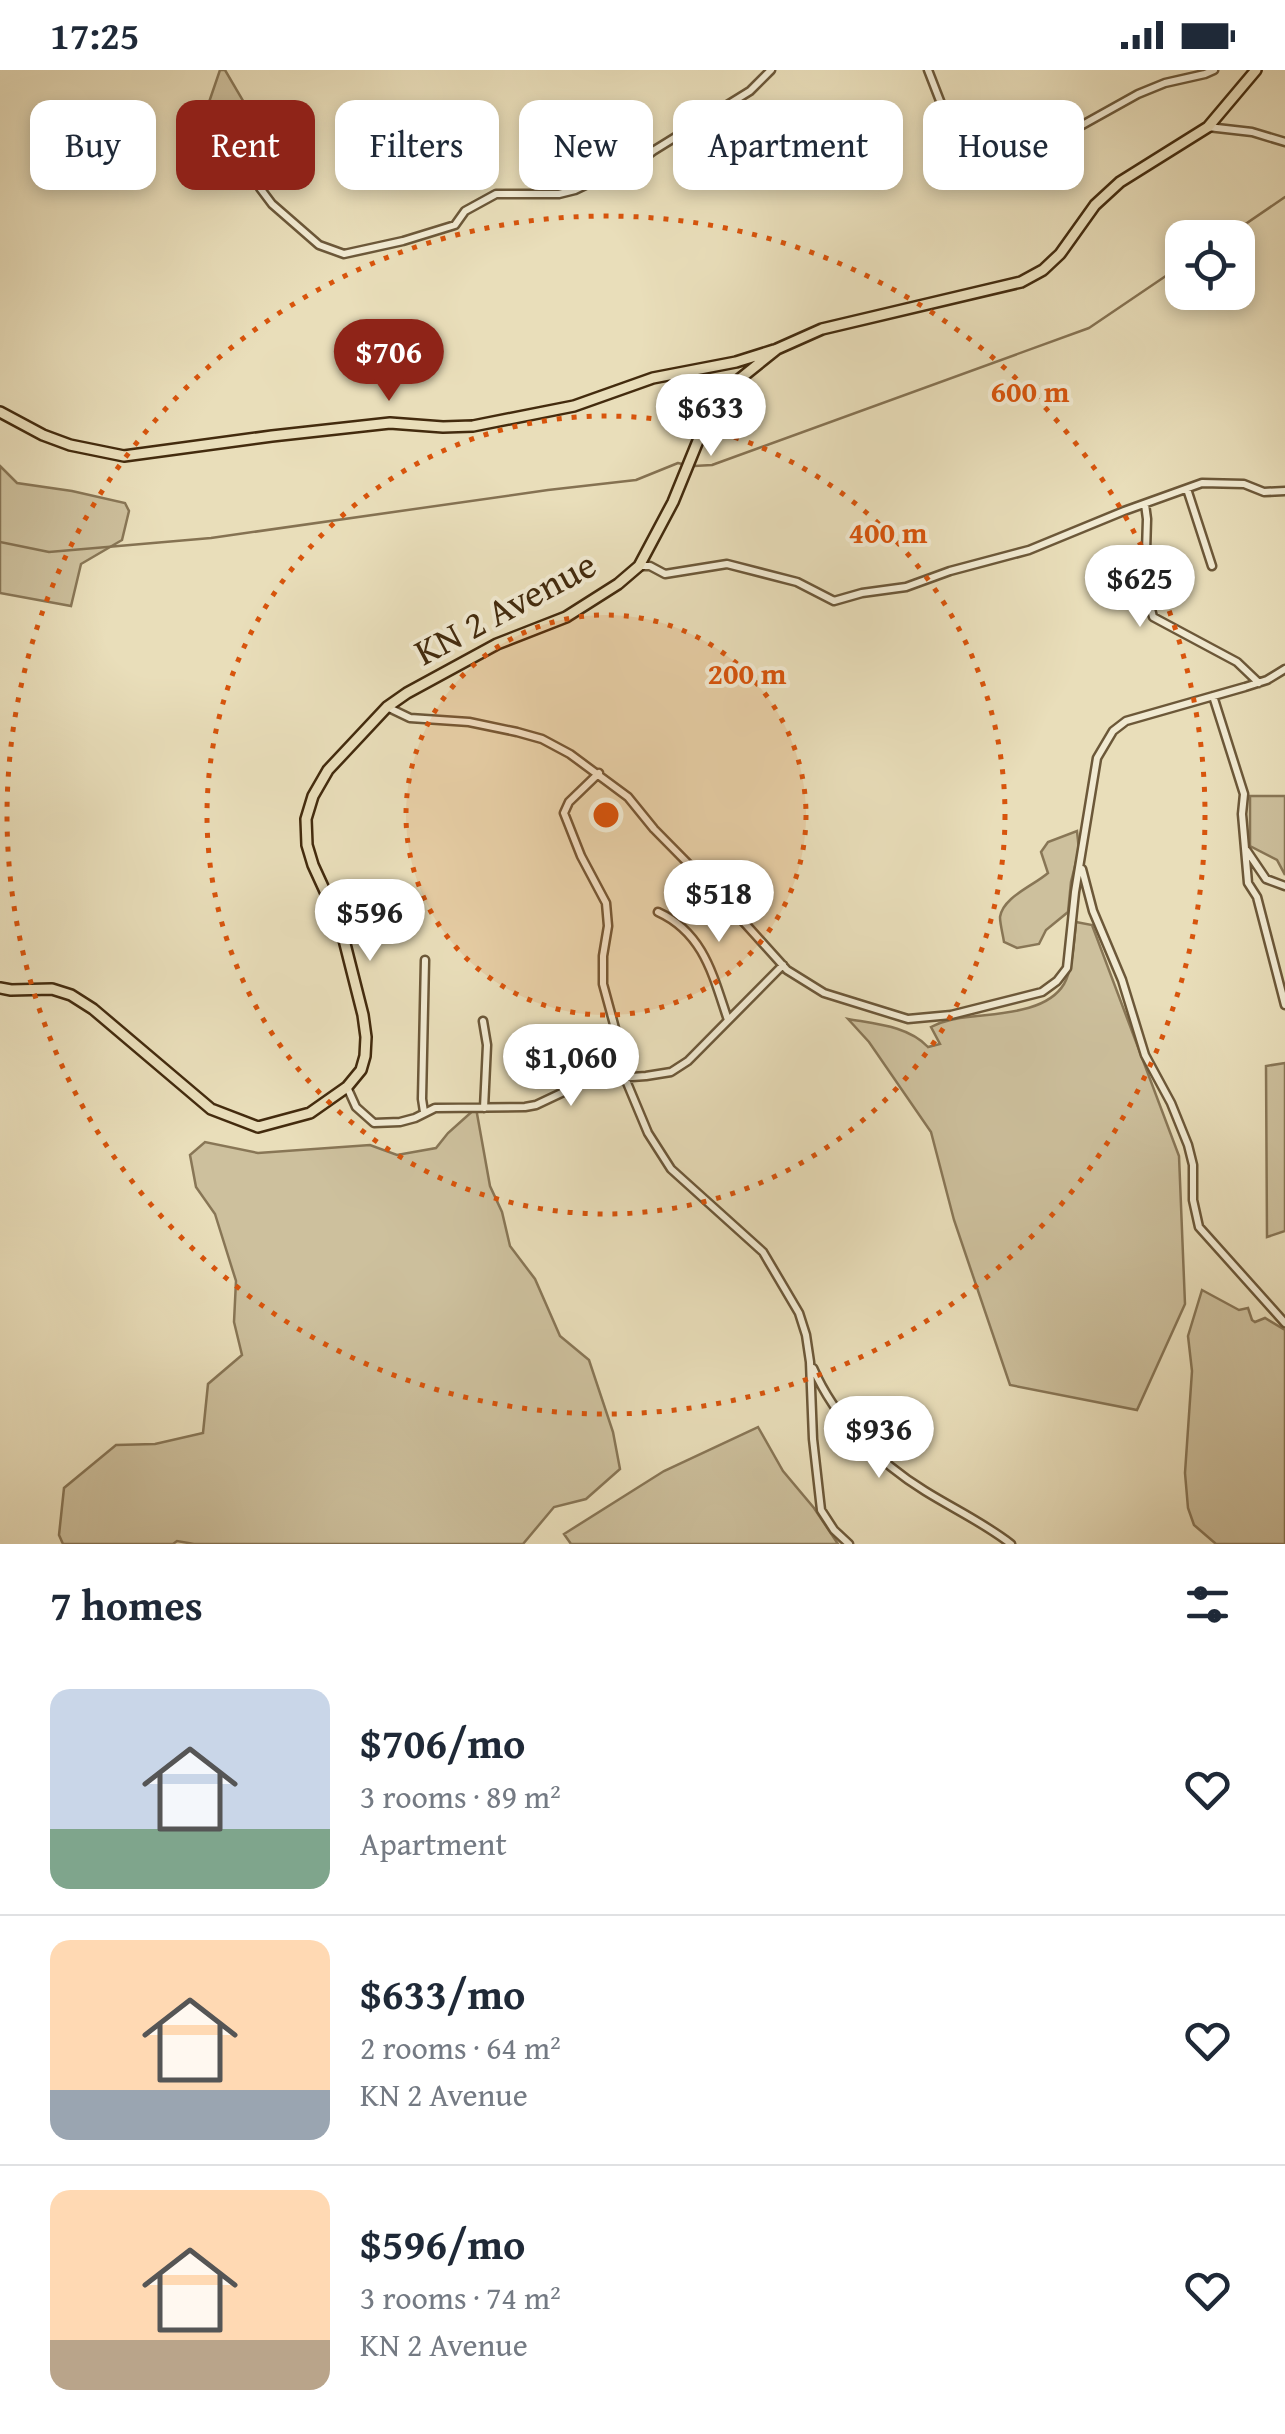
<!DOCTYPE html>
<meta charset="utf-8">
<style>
:root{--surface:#fff;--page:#f2f2f3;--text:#1f2937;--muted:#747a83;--line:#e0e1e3;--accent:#8f2418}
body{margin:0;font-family:"Gentium Book Plus",serif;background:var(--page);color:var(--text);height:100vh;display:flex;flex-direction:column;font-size:38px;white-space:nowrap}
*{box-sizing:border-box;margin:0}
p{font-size:32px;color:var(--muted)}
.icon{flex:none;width:55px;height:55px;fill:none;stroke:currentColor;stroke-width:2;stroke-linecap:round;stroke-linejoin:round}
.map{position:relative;height:1474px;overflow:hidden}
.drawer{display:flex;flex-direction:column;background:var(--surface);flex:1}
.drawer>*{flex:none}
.guide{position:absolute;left:30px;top:30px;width:1225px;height:90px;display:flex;gap:20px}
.fabs{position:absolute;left:1165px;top:150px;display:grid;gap:20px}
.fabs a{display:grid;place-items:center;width:90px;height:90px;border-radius:20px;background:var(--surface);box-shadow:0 5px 15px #0003;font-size:50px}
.price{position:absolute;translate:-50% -85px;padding:0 22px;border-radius:35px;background:#fff;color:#222;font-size:32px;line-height:65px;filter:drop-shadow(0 2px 5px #0008)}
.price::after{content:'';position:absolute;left:50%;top:60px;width:30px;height:22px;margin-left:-15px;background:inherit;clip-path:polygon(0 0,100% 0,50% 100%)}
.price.current{background:var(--accent);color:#fff}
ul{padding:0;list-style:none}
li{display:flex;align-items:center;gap:30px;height:250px;padding:0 50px}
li+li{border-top:2px solid var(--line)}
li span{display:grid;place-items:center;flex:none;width:280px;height:200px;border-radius:20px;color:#555}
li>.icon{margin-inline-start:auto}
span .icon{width:120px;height:120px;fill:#fffc;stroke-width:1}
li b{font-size:42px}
h2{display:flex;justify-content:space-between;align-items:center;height:120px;padding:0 50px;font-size:42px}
.tag{padding:0 35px;border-radius:20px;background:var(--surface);box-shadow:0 5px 15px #0003;font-size:35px;line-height:90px}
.tag.current{background:var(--accent);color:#fff}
.status{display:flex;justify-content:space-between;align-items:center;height:70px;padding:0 50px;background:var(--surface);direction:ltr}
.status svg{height:28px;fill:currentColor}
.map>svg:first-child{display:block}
</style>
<div class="status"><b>17:25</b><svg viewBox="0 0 49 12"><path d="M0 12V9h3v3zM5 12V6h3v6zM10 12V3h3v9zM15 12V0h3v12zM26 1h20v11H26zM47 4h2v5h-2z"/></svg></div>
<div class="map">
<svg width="1285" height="1474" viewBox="0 0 1285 1474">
<rect width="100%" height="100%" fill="#e9deba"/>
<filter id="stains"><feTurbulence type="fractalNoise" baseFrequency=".002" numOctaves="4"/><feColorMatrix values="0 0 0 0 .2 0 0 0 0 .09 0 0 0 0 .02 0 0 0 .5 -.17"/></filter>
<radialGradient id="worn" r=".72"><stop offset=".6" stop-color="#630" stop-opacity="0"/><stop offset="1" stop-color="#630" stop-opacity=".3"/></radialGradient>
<path fill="#cdc09d" stroke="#887656" stroke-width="2.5" d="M 220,0 L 225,0 L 259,58 L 227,62 L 208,35 Z
M 0,396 L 17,413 L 72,421 L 125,433 L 129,441 L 122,470 L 81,494 L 71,536 L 0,523 Z
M 1250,726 L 1285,726 L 1285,805 L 1277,790 L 1250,776 Z
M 1077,761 L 1079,780 L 1071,812 L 1068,842 L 1046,860 L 1039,874 L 1017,878 L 1004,872 C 1003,865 1000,854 1000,847 C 1003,827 1033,816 1048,803 L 1041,782 L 1048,772 Z
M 1076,852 L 1092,855 L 1179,1086 L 1185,1234 L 1137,1340 L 1010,1315 L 954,1150 L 931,1062 L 869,972 L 848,949 C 876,954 908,956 928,977 L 940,974 L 931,957 C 946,949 960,948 977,946 C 1004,943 1048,941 1064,914 C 1073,899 1074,870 1076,852 Z
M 1285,993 L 1285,1161 L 1267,1167 L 1266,996 Z
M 476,1038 L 490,1116 L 502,1142 L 510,1176 L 535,1209 L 560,1266 L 589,1290 L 613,1362 L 620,1399 L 586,1429 L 554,1437 L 523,1474 L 194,1474 L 177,1471 L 173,1474 L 63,1474 L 59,1465 L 64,1418 L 116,1375 L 155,1374 L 203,1363 L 208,1314 L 242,1285 L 234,1252 L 236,1211 L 215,1144 L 196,1117 L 190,1085 L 205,1072 L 258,1083 L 370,1075 L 397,1085 L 436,1078 L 448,1063 Z
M 1202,1220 L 1239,1240 L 1248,1238 L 1252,1250 L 1255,1252 L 1265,1248 L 1285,1260 L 1285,1474 L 1216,1474 L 1194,1455 L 1188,1438 L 1185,1403 L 1192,1301 L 1188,1266 Z
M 758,1357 L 783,1401 L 814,1438 L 838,1474 L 571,1474 L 564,1464 L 664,1401 Z"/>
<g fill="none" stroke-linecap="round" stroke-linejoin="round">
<path stroke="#857252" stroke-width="2.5" d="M 1225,168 L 1285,127
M 694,396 L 712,395 L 1089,258 L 1182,195
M 0,472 L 49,482 L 211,468 L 548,420 L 636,410 L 678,393 L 682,394"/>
<defs>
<path id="minor" d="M 928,0 L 942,36 L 948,72 L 953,79 L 961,82 L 1011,69 L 1068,63 L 1138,24 L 1165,13 L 1205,4 L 1214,0
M 1208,57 L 1252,62 L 1285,72
M 260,118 L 272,134 L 319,175 L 344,184 L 403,171 L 455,155 L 465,141 L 496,124 L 559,124 L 575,120 L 600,108 L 629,99 L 653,81 L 750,21 L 771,0
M 1187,419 L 1212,496
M 1145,434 L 1147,449 L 1145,515 L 1153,547 L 1237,592 L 1259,613
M 639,496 L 650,496 L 665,504 L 727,494 L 797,512 L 834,531 L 862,523 L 906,517 L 950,501 L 1029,480 L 1124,441 L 1202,413 L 1244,414 L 1264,422 L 1285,421
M 1213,626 L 1244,724 L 1242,744 L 1248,813 L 1257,827 L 1285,935
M 387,637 L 410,648 L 469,652 L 517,662 L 542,669 L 570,684 L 628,727 L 654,759 L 722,828 L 787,900 L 824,923 L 908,949 L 951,945 L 1042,922 L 1057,911 L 1067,898 L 1075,822 L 1097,688 L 1113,661 L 1126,651 L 1245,617 L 1267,610 L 1285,599
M 599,703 L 569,732 L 564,743 L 581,786 L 606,833 L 608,856 L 603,886 L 603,914 L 622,984 L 625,1008 L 648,1063 L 671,1099 L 763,1182 L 799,1243 L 806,1265 L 810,1292 L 813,1369 L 821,1440 L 834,1460 L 849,1474
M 1247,781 L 1266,809 L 1285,816
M 1082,799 L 1093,841 L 1122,910 L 1145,985 L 1171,1033 L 1188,1075 L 1193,1095 L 1193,1130 L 1199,1157 L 1285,1253
M 658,842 C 704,863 713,906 728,950
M 483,951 L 487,975 L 484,1038
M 347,1017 L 356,1037 L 374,1053 L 400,1052 L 415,1048 L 435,1038 L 525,1037 L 536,1035 L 589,1010 L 646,1006 L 671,1002 L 688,991 L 783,895
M 424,1042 L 422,1029 L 425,890
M 813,1298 C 835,1349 878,1392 925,1421 C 954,1439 984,1453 1011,1474"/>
<path id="major" d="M 0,342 L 43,365 L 70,375 L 124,386 L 272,366 L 390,353 L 443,357 L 473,356 L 574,336 L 653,308 L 736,292 L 774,280
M 0,918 L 11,920 L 52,919 L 71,925 L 93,939 L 211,1039 L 258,1057 L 310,1043 L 347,1017 L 361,1000 L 365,986 L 366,967 L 363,945 L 340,854 L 313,795 L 307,775 L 306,749 L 313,726 L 328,700 L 387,637 L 407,623 L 497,574 L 566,547 L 618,514 L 639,496 L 673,432 L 702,361 L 716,336 L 731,316 L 777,279 L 822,259 L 1021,212 L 1043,200 L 1060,184 L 1095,135 L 1120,112 L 1208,57 L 1256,0"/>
</defs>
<use href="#minor" stroke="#6c5839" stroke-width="11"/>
<use href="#major" stroke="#432b0e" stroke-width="14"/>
<use href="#minor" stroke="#f1ead2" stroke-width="6"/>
<use href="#major" stroke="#e9deba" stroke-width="9"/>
</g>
<circle cx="606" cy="745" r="200" fill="#d8540c" fill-opacity=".12"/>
<g fill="none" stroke="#d8540c" stroke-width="5" stroke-dasharray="5 10">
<circle cx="606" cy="745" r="200"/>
<circle cx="606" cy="745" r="399"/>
<circle cx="606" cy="745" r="599"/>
</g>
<g text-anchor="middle" stroke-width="8" stroke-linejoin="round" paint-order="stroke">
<g font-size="38" fill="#432b0e" stroke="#f1ead2">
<text transform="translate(505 538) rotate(-28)" y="13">KN 2 Avenue</text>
</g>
</g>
<circle cx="606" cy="745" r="15" fill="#d8540c" stroke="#f1ead2" stroke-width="5"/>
<g font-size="30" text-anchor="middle" font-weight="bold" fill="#d8540c" stroke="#f1ead2" stroke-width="8" stroke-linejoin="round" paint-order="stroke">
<text x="1030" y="332">600 m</text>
<text x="888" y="473">400 m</text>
<text x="747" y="614">200 m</text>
</g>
<rect width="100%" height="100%" filter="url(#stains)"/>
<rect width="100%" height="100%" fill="url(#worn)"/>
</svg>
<div class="fabs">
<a><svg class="icon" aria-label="locate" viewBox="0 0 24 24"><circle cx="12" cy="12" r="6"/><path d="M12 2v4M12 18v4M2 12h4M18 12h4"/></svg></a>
</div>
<b class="price current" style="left:389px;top:334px">$706</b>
<b class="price" style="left:711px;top:389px">$633</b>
<b class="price" style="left:1140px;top:560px">$625</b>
<b class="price" style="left:719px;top:875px">$518</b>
<b class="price" style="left:370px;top:894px">$596</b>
<b class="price" style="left:571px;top:1039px">$1,060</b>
<b class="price" style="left:879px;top:1411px">$936</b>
<div class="guide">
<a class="tag">Buy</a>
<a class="tag current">Rent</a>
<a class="tag">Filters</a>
<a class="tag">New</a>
<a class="tag">Apartment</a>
<a class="tag">House</a>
</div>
</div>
<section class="drawer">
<h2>7 homes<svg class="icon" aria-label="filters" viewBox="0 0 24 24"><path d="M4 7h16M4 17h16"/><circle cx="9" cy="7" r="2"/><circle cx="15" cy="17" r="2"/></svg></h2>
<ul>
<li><span style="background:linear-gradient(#c9d6e8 70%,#7fa58c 0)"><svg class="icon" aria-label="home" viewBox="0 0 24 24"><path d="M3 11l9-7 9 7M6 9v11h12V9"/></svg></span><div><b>$706/mo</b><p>3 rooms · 89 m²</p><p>Apartment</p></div><svg class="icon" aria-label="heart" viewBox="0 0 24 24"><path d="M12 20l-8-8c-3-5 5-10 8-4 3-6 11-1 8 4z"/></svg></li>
<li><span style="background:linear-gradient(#ffd9b3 75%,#9aa5b1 0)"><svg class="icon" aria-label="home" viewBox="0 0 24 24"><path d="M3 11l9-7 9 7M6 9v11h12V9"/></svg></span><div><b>$633/mo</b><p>2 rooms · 64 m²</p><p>KN 2 Avenue</p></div><svg class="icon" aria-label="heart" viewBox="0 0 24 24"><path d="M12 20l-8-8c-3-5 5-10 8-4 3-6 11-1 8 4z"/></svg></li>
<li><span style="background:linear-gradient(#ffd9b3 75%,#b9a48a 0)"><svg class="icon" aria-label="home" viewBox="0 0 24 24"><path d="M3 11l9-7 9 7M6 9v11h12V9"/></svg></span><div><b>$596/mo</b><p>3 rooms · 74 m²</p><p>KN 2 Avenue</p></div><svg class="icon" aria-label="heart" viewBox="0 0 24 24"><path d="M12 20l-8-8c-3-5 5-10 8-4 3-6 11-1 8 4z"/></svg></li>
</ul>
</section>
